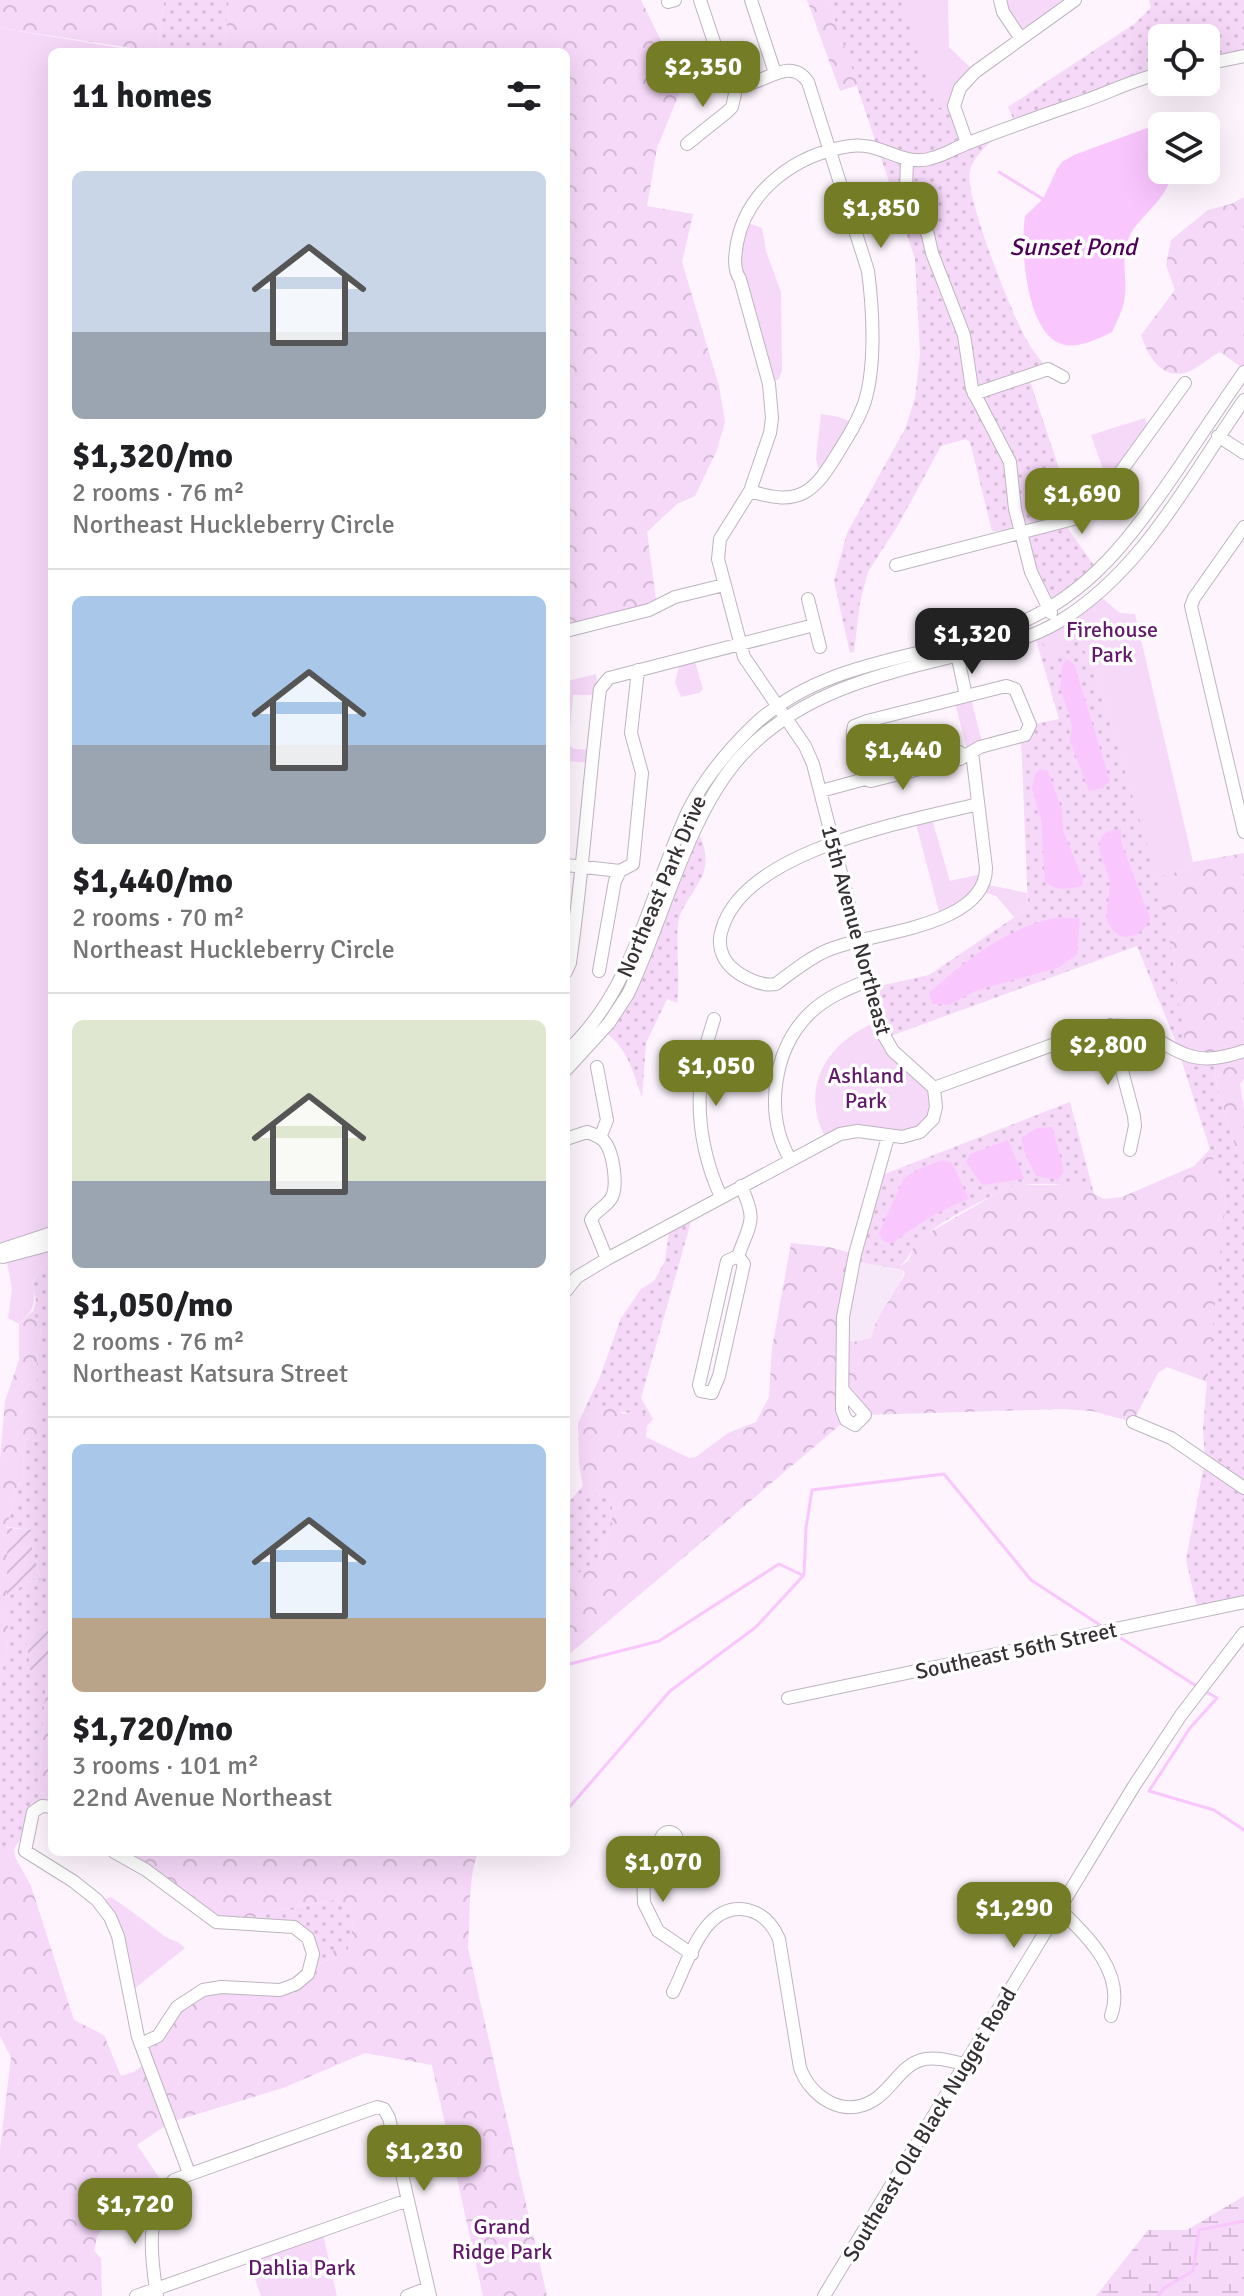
<!DOCTYPE html>
<meta charset="utf-8">
<style>
:root{--surface:#fff;--page:#f6f6f6;--text:#202124;--muted:#757577;--line:#e0e0e0;--accent:#757c26}
body{margin:0;font-family:Signika,sans-serif;background:var(--page);color:var(--text);height:100vh;display:flex;flex-direction:column;font-size:30px;white-space:nowrap}
*{box-sizing:border-box;margin:0}
p{font-size:26px;color:var(--muted)}
.icon{flex:none;width:44px;height:44px;fill:none;stroke:currentColor;stroke-width:2;stroke-linecap:round;stroke-linejoin:round}
.map{position:relative;flex:1;overflow:hidden}
.panel{position:absolute;left:48px;top:48px;width:522px;height:1808px;display:flex;flex-direction:column;background:var(--surface);border-radius:12px;box-shadow:0 8px 32px #0002}
.panel>*{flex:none}
.tools{position:absolute;left:1148px;top:24px;display:grid;gap:16px}
.tools a{display:grid;place-items:center;width:72px;height:72px;border-radius:12px;background:var(--surface);box-shadow:0 8px 32px #0002;font-size:40px}
.price{position:absolute;translate:-50% -68px;padding:0 18px;border-radius:16px;background:var(--accent);color:#fff;font-size:26px;line-height:52px;filter:drop-shadow(0 2px 4px #0008)}
.price::after{content:'';position:absolute;left:50%;top:48px;width:24px;height:18px;margin-left:-12px;background:inherit;clip-path:polygon(0 0,100% 0,50% 100%)}
.price.current{background:#222;color:#fff}
ul{padding:0;list-style:none}
li{display:grid;align-content:center;gap:16px;height:424px;padding:0 24px}
li+li{border-top:2px solid var(--line)}
li span{display:grid;place-items:center;height:248px;border-radius:12px;color:#555}
li>.icon{margin-inline-start:auto}
span .icon{width:144px;height:144px;fill:#fffc;stroke-width:1}
li b{font-size:34px}
h2{display:flex;justify-content:space-between;align-items:center;height:96px;padding:0 24px;font-size:34px}
.map>svg:first-child{display:block}
</style>
<div class="map">
<svg width="1244" height="2296" viewBox="0 0 1244 2296">
<defs>
<pattern id="grass-dots" width="8" height="8" patternUnits="userSpaceOnUse" patternTransform="scale(2)"><rect width="8" height="8" fill="#f6d8f9"/><path d="M2 2h.1M6 6h.1" fill="none" stroke="#d4bad6" stroke-width="1.8" stroke-linecap="round"/></pattern>
<pattern id="forest-crowns" width="20" height="18" patternUnits="userSpaceOnUse" patternTransform="scale(2)"><rect width="20" height="18" fill="#f6d8f9"/><path d="M2 6a3 3 0 1 1 6 0M12 15a3 3 0 1 1 6 0" fill="none" stroke="#d4bad6"/></pattern>
<pattern id="wetland-marsh" width="20" height="14" patternUnits="userSpaceOnUse" patternTransform="scale(2)"><rect width="20" height="14" fill="#f6d8f9"/><path d="M1 5h8M5 5V1M11 12h8M15 12V8" fill="none" stroke="#d4bad6"/></pattern>
<pattern id="garden-furrows" width="10" height="10" patternUnits="userSpaceOnUse" patternTransform="scale(2)"><rect width="10" height="10" fill="#f6d8f9"/><path d="M-1 1l2-2M0 10L10 0M9 11l2-2" fill="none" stroke="#d4bad6"/></pattern>
</defs>
<rect width="100%" height="100%" fill="#fdf4fe"/>
<path fill="#f6e8f8" d="M 853,1261 L 904,1271 L 895,1294 L 877,1320 L 872,1338 L 853,1342 L 843,1340 Z"/>
<path fill="url(#grass-dots)" d="M 164,0 L 229,0 L 224,52 L 158,52 Z
M 828,0 L 901,0 L 938,107 L 954,106 L 967,143 L 1005,129 C 993,140 974,154 970,171 C 964,196 1012,314 1026,339 C 1032,350 1040,360 1048,369 L 1028,375 L 1074,514 L 1064,523 L 1098,571 L 1048,608 L 1020,529 L 992,531 L 970,442 L 966,439 L 941,446 L 898,525 L 868,572 L 860,602 L 854,652 L 850,653 L 834,581 L 847,533 L 905,429 L 915,398 L 920,354 L 915,259 Z
M 1149,0 L 1244,0 L 1244,56 L 1206,64 L 1206,38 L 1162,38 L 1162,73 L 1016,126 L 1008,107 L 1134,24 L 1151,8 Z
M 1034,633 L 1076,640 L 1086,653 L 1097,679 L 1213,1058 L 1217,1086 L 1244,1176 L 1244,1602 L 1198,1612 L 1186,1560 L 1205,1460 L 1203,1429 L 1214,1293 L 1226,1199 L 1175,1040 L 1137,946 L 885,1038 L 871,988 L 929,975 L 1028,908 L 1021,736 L 1030,725 L 1059,719 Z
M 696,830 C 704,839 708,859 704,871 C 700,885 686,900 680,915 C 674,933 681,978 677,1003 L 667,999 L 646,1043 L 642,1097 C 633,1073 627,1044 602,1031 L 609,1023 Z
M 1070,1102 L 1094,1194 C 1068,1182 1035,1181 1007,1188 C 979,1203 948,1216 925,1236 C 912,1246 910,1259 897,1269 L 853,1261 L 877,1177 Z
M 694,1211 L 641,1398 L 653,1419 C 635,1411 616,1412 596,1409 L 578,1423 L 600,1377 L 621,1318 L 641,1289 L 654,1281 L 665,1261 L 670,1224 Z
M 52,1262 L 52,1628 L 42,1625 L 49,1655 L 52,1654 L 52,1670 L 47,1670 L 39,1784 L 47,1806 L 42,1806 L 27,1839 L 19,1841 L 14,1849 L 0,1847 L 0,1686 L 8,1640 L 7,1598 L 26,1582 L 41,1580 L 31,1545 L 33,1530 L 7,1527 L 17,1486 L 22,1479 L 25,1439 L 37,1441 L 37,1362 L 41,1330 L 33,1311 L 36,1301 L 32,1284 L 41,1268 Z
M 583,1486 L 612,1502 L 612,1525 L 597,1560 L 566,1582 L 566,1505 Z
M 334,1900 L 347,1907 L 353,1925 L 348,1950 L 311,1968 L 301,1932 L 230,1925 L 278,1910 Z"/>
<path fill="url(#forest-crowns)" d="M 0,0 L 164,0 L 158,52 L 0,28 Z
M 229,0 L 641,0 L 676,71 L 679,94 L 657,148 L 647,206 L 693,214 L 682,262 L 719,386 L 725,422 L 717,450 L 695,496 L 677,504 L 647,532 L 657,607 L 566,631 L 566,52 L 224,52 Z
M 807,0 L 828,0 L 858,85 L 840,91 Z
M 1244,197 L 1244,369 L 1220,352 C 1210,357 1202,365 1192,370 C 1164,384 1148,357 1141,335 L 1175,290 L 1166,265 L 1171,240 L 1208,210 L 1231,204 Z
M 1244,853 L 1244,1079 L 1240,1084 L 1244,1109 L 1244,1176 L 1217,1086 L 1213,1059 L 1189,1056 L 1185,1044 L 1164,902 L 1157,877 L 1184,870 L 1193,862 Z
M 1210,1149 L 1226,1199 L 1207,1382 L 1167,1367 L 1158,1373 L 1133,1422 L 1092,1411 L 1063,1409 L 865,1415 L 844,1391 L 846,1420 L 566,1657 L 566,1582 L 597,1560 L 612,1525 L 612,1502 L 583,1486 L 579,1464 L 578,1423 L 596,1409 L 614,1406 L 623,1414 L 638,1412 L 653,1419 L 647,1426 L 646,1437 L 689,1458 L 696,1457 L 728,1433 L 756,1422 L 769,1397 L 772,1348 L 791,1243 L 829,1247 L 855,1254 L 843,1339 L 853,1342 L 871,1338 L 877,1320 L 905,1274 L 904,1271 L 897,1269 L 909,1260 L 914,1246 L 927,1234 L 1006,1188 L 1020,1185 L 1076,1185 L 1104,1199 L 1122,1197 L 1194,1166 Z
M 33,1311 L 41,1329 L 37,1363 L 38,1441 L 25,1439 L 22,1479 L 17,1486 L 7,1527 L 8,1640 L 0,1687 L 0,1459 L 5,1401 L 19,1360 L 19,1324 Z
M 47,1670 L 52,1670 L 52,1807 L 47,1806 L 39,1784 Z
M 0,1847 L 14,1849 L 15,1857 L 31,1886 L 74,2020 L 104,2035 L 121,2076 L 134,2072 L 148,2061 L 141,2044 L 197,1993 L 279,1990 L 311,1968 L 328,1960 L 334,1950 L 348,1950 L 353,1925 L 347,1907 L 334,1900 L 278,1910 L 230,1925 L 114,1852 L 478,1852 C 467,1882 471,1915 468,1948 L 547,2296 L 483,2296 L 432,2065 L 365,2053 L 283,2088 L 171,2122 L 137,2145 L 166,2188 L 154,2217 L 112,2216 L 97,2236 L 94,2251 L 101,2258 L 102,2296 L 0,2296 L 0,2149 L 11,2057 L 0,2036 Z"/>
<path fill="url(#wetland-marsh)" d="M 1244,2196 L 1244,2296 L 1096,2296 L 1148,2230 L 1187,2230 Z"/>
<path fill="#f6d8f9" d="M 900,0 L 948,0 L 949,47 L 975,72 L 954,106 L 938,108 Z
M 1008,0 L 1072,0 L 1021,39 L 1001,2 Z
M 0,28 L 145,52 L 52,52 L 52,1233 L 0,1244 Z
M 742,221 L 762,228 L 766,251 L 781,292 L 782,371 L 779,379 L 769,384 L 735,254 Z
M 821,414 L 839,417 L 855,424 L 820,474 L 816,459 Z
M 1145,418 L 1147,425 L 1107,481 L 1091,435 Z
M 1097,594 L 1120,613 L 1135,614 L 1193,862 L 1184,870 L 1157,877 L 1097,679 L 1086,653 L 1076,640 L 1053,656 L 1034,633 Z
M 691,662 L 695,662 L 703,689 L 699,693 L 681,697 L 675,683 L 679,667 Z
M 596,674 L 599,695 L 573,695 L 569,745 L 574,749 L 593,750 L 592,763 L 567,761 L 566,769 L 566,677 L 568,681 Z
M 970,695 L 983,746 L 968,753 L 954,699 Z
M 931,816 L 950,881 L 986,873 L 984,884 L 1027,893 L 1028,908 L 1014,917 L 996,896 L 980,891 L 941,919 L 915,820 Z
M 879,1021 L 882,1032 L 936,1099 L 920,1132 L 864,1132 L 827,1140 C 797,1088 828,1040 879,1021 Z
M 52,1244 L 52,1262 L 41,1268 L 32,1283 C 36,1304 34,1310 19,1324 L 8,1318 L 12,1289 L 6,1257 Z
M 111,1897 C 129,1909 146,1922 163,1935 C 171,1941 178,1940 185,1948 L 129,1993 L 118,1936 L 98,1902 Z
M 322,2230 L 337,2296 L 261,2296 L 247,2257 Z"/>
<path fill="url(#garden-furrows)" d="M 7,1528 L 34,1530 L 31,1545 L 41,1580 L 26,1582 L 7,1598 Z
M 42,1625 L 52,1628 L 52,1654 L 49,1655 L 47,1670 L 30,1670 L 26,1636 Z"/>
<path fill="#f9c6fe" d="M 1147,128 L 1162,136 L 1162,170 L 1171,170 C 1172,195 1143,213 1131,233 C 1118,257 1129,278 1124,302 C 1122,312 1116,323 1112,332 C 1101,338 1078,348 1065,345 C 1026,338 1020,247 1025,216 L 1043,199 L 1057,169 L 1062,162 L 1074,155 Z
M 1066,659 L 1074,664 L 1110,781 L 1103,788 L 1089,791 L 1070,741 L 1072,727 L 1069,713 L 1060,688 C 1064,677 1058,672 1066,659 Z
M 1040,769 L 1048,771 L 1062,810 L 1063,830 L 1083,880 L 1082,886 C 1069,889 1055,892 1045,881 L 1041,820 L 1032,787 L 1036,773 Z
M 1121,829 L 1121,842 L 1150,919 C 1141,939 1118,945 1108,922 C 1104,911 1112,893 1109,878 C 1107,867 1096,852 1100,841 C 1104,831 1112,830 1121,829 Z
M 1061,917 L 1080,919 L 1077,954 L 1060,967 L 975,991 L 949,1005 L 933,1004 L 929,993 C 967,959 1010,925 1061,917 Z
M 1052,1127 L 1064,1171 L 1058,1180 L 1036,1176 L 1025,1153 L 1021,1138 L 1037,1128 Z
M 1008,1140 L 1024,1179 L 982,1185 L 966,1162 L 970,1154 Z
M 943,1160 L 952,1163 L 969,1199 C 940,1210 917,1224 893,1243 L 884,1242 L 879,1233 L 904,1178 L 921,1168 Z"/>
<g fill="none" stroke-linecap="round" stroke-linejoin="round">
<path stroke="#f9c6fe" stroke-width="3" d="M 999,172 L 1043,199
M 1113,1633 L 1198,1687
M 566,1665 L 659,1641 L 779,1564 L 802,1575
M 1205,1691 L 1217,1698 L 1190,1728 L 1149,1791 L 1214,1810 L 1244,1830
M 566,1811 L 670,1691 L 756,1627 L 804,1575 L 806,1528 L 812,1490 L 944,1474 L 1031,1580 L 1103,1627
M 1158,2296 L 1164,2288 L 1193,2271 L 1199,2230 L 1244,2221"/>
<defs>
<path id="minor" d="M 700,0 L 725,75 C 747,107 785,47 808,82 L 868,271 C 873,309 876,364 865,401 C 859,419 849,435 839,451 C 814,493 800,507 750,491
M 751,0 L 775,73
M 1000,0 L 1003,12 L 1021,39
M 668,2 L 675,0
M 1206,64 L 1244,56
M 967,143 L 954,106 L 960,88 L 975,72 L 1075,0
M 687,144 L 727,112 L 732,107 L 737,85
M 907,160 L 906,191 L 928,235 L 932,253 L 964,335 L 972,389 L 1010,462 L 1015,509 L 1031,572 L 1051,613
M 974,394 L 1048,369 L 1063,377
M 1218,436 L 1244,453
M 1244,527 L 1194,598 L 1191,606 L 1244,832
M 896,565 L 1085,516 L 1106,492 L 1185,383
M 808,599 L 820,647
M 566,631 L 649,610 L 675,597 L 724,585
M 956,649 L 966,696
M 972,752 L 986,868 C 986,928 869,932 828,950 C 809,958 792,972 776,984 C 762,987 742,977 732,968 C 721,958 717,943 722,929 C 746,849 907,822 978,804
M 821,791 L 865,779 L 871,781 L 960,759 L 980,747 L 1025,735 L 1030,725 L 1015,689 L 1006,686 L 867,721 L 854,726 C 849,741 861,763 865,779 L 869,775 L 959,752 L 964,755
M 566,865 L 620,871 L 633,864 L 642,773 L 631,733 L 638,670
M 599,971 L 615,881 L 620,871
M 566,972 L 570,963 C 583,872 589,780 600,689 L 609,678 L 814,625
M 714,1019 C 693,1080 694,1138 721,1197
M 1110,1025 L 1134,1116 L 1135,1126 L 1130,1150
M 566,1052 C 635,989 650,892 688,811 C 704,779 728,750 754,725 C 828,656 930,660 1017,624 C 1090,594 1133,535 1176,472 C 1199,438 1221,405 1244,372
M 597,1067 L 607,1120 L 600,1138
M 566,1070 L 609,1023 L 628,994 C 663,921 688,813 742,755 C 801,691 882,674 963,654 C 996,647 1031,639 1060,621 C 1143,571 1190,477 1244,400
M 934,1088 L 893,1051 L 882,1032 L 813,764 L 805,746 L 744,657 L 718,559 L 720,539 L 750,491 L 770,433 L 772,418 L 769,384 L 740,279 C 733,269 735,255 737,243 C 747,190 796,154 850,146 C 881,141 903,168 932,158 C 944,155 955,148 966,144 C 1006,128 1047,114 1087,100 C 1112,91 1136,79 1162,73
M 566,1139 L 587,1132 C 593,1134 599,1136 604,1141 C 613,1151 618,1184 612,1197 C 607,1207 595,1210 591,1220 L 607,1259
M 790,1159 C 764,1114 773,1050 809,1014 C 826,997 847,989 869,980
M 0,1250 L 52,1233
M 738,1256 L 744,1264 L 719,1376 L 712,1393 L 701,1391 L 699,1385 L 727,1261 L 738,1256 C 751,1221 757,1221 741,1186
M 3,1257 L 52,1244
M 566,1291 L 577,1277 L 607,1259 L 840,1134 L 858,1131 L 902,1137 L 920,1132 L 933,1119 L 936,1107 L 934,1088 L 1099,1028 C 1140,1017 1153,1043 1187,1055 C 1206,1062 1226,1057 1244,1051
M 843,1390 L 865,1415 L 855,1425 L 846,1420 L 842,1410 L 843,1317 L 855,1254 L 888,1137
M 1133,1422 L 1171,1438 L 1244,1488
M 788,1698 L 1244,1602
M 52,1807 L 42,1806 L 33,1812 L 25,1851 L 73,1881 L 97,1900 L 110,1917 L 118,1936 L 138,2037 L 189,2173
M661 1840a8 8 0 1 1 16 0a8 8 0 1 1-16 0Z
M 662,1845 L 647,1861 L 643,1871 L 644,1903 L 658,1931 L 692,1954
M 114,1852 L 146,1870 L 216,1922 L 294,1927 L 308,1938 L 313,1954 L 308,1974 L 296,1984 L 280,1990 L 221,1987 L 203,1990 L 177,2007 L 158,2036 L 141,2044
M 1060,1910 C 1088,1936 1126,1974 1111,2016
M 673,1992 C 688,1963 704,1900 748,1910 C 764,1914 773,1925 779,1939 L 800,2068 C 811,2097 843,2119 874,2100 C 891,2090 901,2066 921,2060 C 935,2056 951,2061 964,2064
M 136,2296 L 408,2200
M 157,2296 C 151,2258 144,2209 174,2180 L 377,2107 L 384,2109 L 389,2118 L 430,2296
M 407,2296 L 428,2288
M 824,2296 L 1134,1786 L 1181,1715 L 1244,1633"/>
</defs>
<use href="#minor" stroke="#bdb5be" stroke-width="14"/>
<use href="#minor" stroke="#fff" stroke-width="12"/>
</g>
<g text-anchor="middle" stroke-width="7" stroke-linejoin="round" paint-order="stroke">
<g font-size="22" fill="#62196b" stroke="#fff">
<text x="1112" y="637">Firehouse<tspan x="1112" dy="25">Park</tspan></text>
<text x="866" y="1083">Ashland<tspan x="866" dy="25">Park</tspan></text>
<text x="502" y="2234">Grand<tspan x="502" dy="25">Ridge Park</tspan></text>
<text x="302" y="2275">Dahlia Park</text>
</g>
<g font-size="22" fill="#353135" stroke="#fff">
<text transform="translate(661 886) rotate(-67)" y="8">Northeast Park Drive</text>
<text transform="translate(857 930) rotate(75)" y="8">15th Avenue Northeast</text>
<text transform="translate(1016 1650) rotate(-12)" y="8">Southeast 56th Street</text>
<text transform="translate(929 2124) rotate(-59)" y="8">Southeast Old Black Nugget Road</text>
</g>
<g font-size="24" font-style="italic" fill="#4f0058" stroke="#fff">
<text x="1073" y="255">Sunset Pond</text>
</g>
</g>
</svg>
<div class="tools">
<a><svg class="icon" aria-label="locate" viewBox="0 0 24 24"><circle cx="12" cy="12" r="6"/><path d="M12 2v4M12 18v4M2 12h4M18 12h4"/></svg></a>
<a><svg class="icon" aria-label="layers" viewBox="0 0 24 24"><path d="M12 4l9 5-9 5-9-5zM3 14l9 5 9-5"/></svg></a>
</div>
<b class="price" style="left:703px;top:109px">$2,350</b>
<b class="price" style="left:881px;top:250px">$1,850</b>
<b class="price" style="left:1082px;top:536px">$1,690</b>
<b class="price current" style="left:972px;top:676px">$1,320</b>
<b class="price" style="left:903px;top:792px">$1,440</b>
<b class="price" style="left:1108px;top:1087px">$2,800</b>
<b class="price" style="left:716px;top:1108px">$1,050</b>
<b class="price" style="left:663px;top:1904px">$1,070</b>
<b class="price" style="left:1014px;top:1950px">$1,290</b>
<b class="price" style="left:424px;top:2193px">$1,230</b>
<b class="price" style="left:135px;top:2246px">$1,720</b>
<section class="panel">
<h2>11 homes<svg class="icon" aria-label="filters" viewBox="0 0 24 24"><path d="M4 7h16M4 17h16"/><circle cx="9" cy="7" r="2"/><circle cx="15" cy="17" r="2"/></svg></h2>
<ul>
<li><span style="background:linear-gradient(#c9d6e8 65%,#9aa5b1 0)"><svg class="icon" aria-label="home" viewBox="0 0 24 24"><path d="M3 11l9-7 9 7M6 9v11h12V9"/></svg></span><div><b>$1,320/mo</b><p>2 rooms · 76 m²</p><p>Northeast Huckleberry Circle</p></div></li>
<li><span style="background:linear-gradient(#a9c7e8 60%,#9aa5b1 0)"><svg class="icon" aria-label="home" viewBox="0 0 24 24"><path d="M3 11l9-7 9 7M6 9v11h12V9"/></svg></span><div><b>$1,440/mo</b><p>2 rooms · 70 m²</p><p>Northeast Huckleberry Circle</p></div></li>
<li><span style="background:linear-gradient(#dfe7d0 65%,#9aa5b1 0)"><svg class="icon" aria-label="home" viewBox="0 0 24 24"><path d="M3 11l9-7 9 7M6 9v11h12V9"/></svg></span><div><b>$1,050/mo</b><p>2 rooms · 76 m²</p><p>Northeast Katsura Street</p></div></li>
<li><span style="background:linear-gradient(#a9c7e8 70%,#b9a48a 0)"><svg class="icon" aria-label="home" viewBox="0 0 24 24"><path d="M3 11l9-7 9 7M6 9v11h12V9"/></svg></span><div><b>$1,720/mo</b><p>3 rooms · 101 m²</p><p>22nd Avenue Northeast</p></div></li>
</ul>
</section>
</div>
